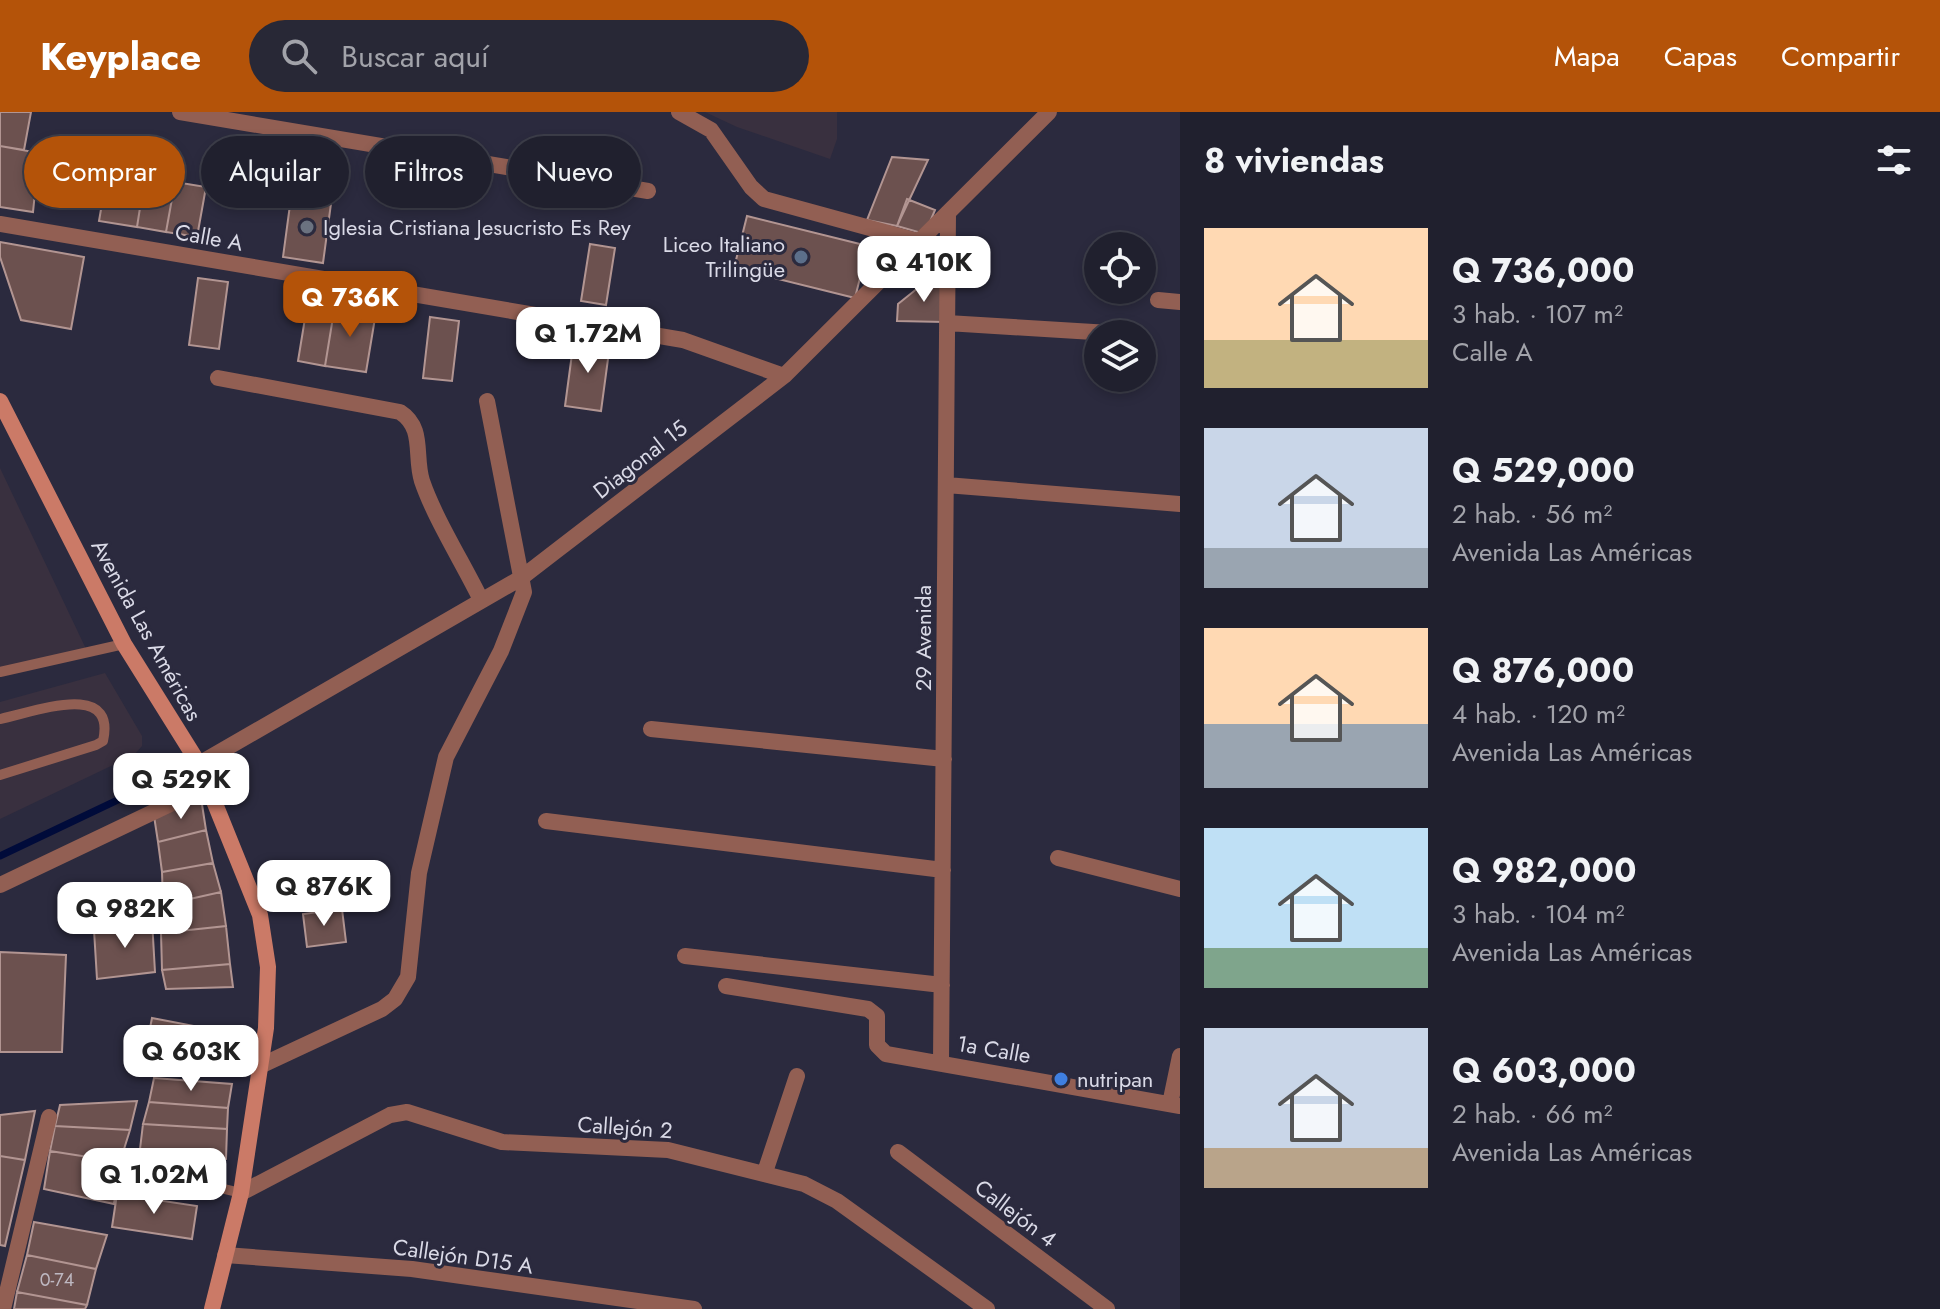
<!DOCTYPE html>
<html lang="es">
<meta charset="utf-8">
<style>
:root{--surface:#20202e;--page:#282836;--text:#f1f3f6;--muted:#a2a3aa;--line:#3d3e4a;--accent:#b45309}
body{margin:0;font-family:Jost,sans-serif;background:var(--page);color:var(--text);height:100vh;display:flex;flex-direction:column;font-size:30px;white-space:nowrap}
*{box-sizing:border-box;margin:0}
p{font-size:26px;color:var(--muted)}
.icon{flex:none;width:44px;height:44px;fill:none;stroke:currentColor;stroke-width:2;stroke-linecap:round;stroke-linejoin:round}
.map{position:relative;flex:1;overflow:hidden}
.side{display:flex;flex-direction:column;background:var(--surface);width:760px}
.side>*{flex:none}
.banner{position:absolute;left:24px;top:24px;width:760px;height:72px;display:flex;gap:16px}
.fabs{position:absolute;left:1084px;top:120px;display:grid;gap:16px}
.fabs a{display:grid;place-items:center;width:72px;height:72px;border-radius:50%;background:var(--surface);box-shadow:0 4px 12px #0003,0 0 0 2px var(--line);font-size:40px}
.price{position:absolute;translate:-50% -68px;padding:0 18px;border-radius:16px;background:#fff;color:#222;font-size:26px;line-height:52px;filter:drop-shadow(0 2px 4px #0008)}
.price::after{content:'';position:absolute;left:50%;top:48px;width:24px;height:18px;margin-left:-12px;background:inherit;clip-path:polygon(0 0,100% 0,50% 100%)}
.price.on{background:var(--accent);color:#fff}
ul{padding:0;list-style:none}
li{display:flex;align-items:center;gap:24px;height:200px;padding:0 24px}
li span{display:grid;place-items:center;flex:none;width:224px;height:160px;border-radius:0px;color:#555}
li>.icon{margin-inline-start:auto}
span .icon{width:96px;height:96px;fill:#fffc;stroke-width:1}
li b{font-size:34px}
h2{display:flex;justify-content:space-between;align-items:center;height:96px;padding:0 24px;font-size:34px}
.pill{padding:0 28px;border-radius:36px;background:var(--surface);box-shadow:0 4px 12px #0003,0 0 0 2px var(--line);font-size:28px;line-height:72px}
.pill.on{background:var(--accent);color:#fff}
header{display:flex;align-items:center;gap:48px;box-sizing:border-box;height:112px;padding:0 40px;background:var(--accent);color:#fff}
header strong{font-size:38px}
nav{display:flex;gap:44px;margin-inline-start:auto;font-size:28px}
.search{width:560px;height:72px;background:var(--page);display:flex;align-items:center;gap:20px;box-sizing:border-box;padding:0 28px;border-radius:44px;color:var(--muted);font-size:30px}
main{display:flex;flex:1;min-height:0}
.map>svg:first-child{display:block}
</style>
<header>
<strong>Keyplace</strong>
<div class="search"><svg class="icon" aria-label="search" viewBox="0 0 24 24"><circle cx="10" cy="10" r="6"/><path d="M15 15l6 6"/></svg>Buscar aquí</div>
<nav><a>Mapa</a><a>Capas</a><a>Compartir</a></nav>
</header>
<main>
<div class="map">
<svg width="1180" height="1197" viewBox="0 0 1180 1197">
<rect width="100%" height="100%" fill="#2b2a3e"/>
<path fill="#39303f" d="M 705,0 L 837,0 L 837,27 L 830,47 L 737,15 Z
M 0,356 L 87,539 L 0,559 Z
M 105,561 L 142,624 L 142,634 L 134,643 L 0,707 L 0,590 Z"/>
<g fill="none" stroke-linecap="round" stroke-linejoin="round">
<path stroke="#000b3a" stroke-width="7" d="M 0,744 L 166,665"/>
</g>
<path fill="#6c514f" stroke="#b29592" stroke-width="2" d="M 0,0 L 31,0 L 24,38 L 0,34 Z
M 0,34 L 39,41 L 33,100 L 0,95 Z
M 892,45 L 928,48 L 897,114 L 867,108 Z
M 108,57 L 145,64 L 137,115 L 99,109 Z
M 145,64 L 175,70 L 166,120 L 137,115 Z
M 175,70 L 206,75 L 197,125 L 166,120 Z
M 292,78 L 332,84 L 323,151 L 283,145 Z
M 907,87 L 935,98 L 925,122 L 897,114 Z
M 747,104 L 868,134 L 855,186 L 734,156 Z
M 0,130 L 84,145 L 71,217 L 21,208 L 0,145 Z
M 590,132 L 615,136 L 606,193 L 581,189 Z
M 198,166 L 228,170 L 219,237 L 189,233 Z
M 929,167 L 944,172 L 944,210 L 897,209 L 898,192 Z
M 308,188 L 335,193 L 325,254 L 298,249 Z
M 335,193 L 376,200 L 366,260 L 325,254 Z
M 430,205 L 459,209 L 452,269 L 423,266 Z
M 574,227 L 610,232 L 601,299 L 565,294 Z
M 201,686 L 206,718 L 158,730 L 154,704 Z
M 206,718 L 213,751 L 162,760 L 158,730 Z
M 213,751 L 221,780 L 163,793 L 162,760 Z
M 221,780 L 226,814 L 161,821 L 163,793 Z
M 342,797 L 346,830 L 307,835 L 303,802 Z
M 152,808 L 155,860 L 97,867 L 94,818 Z
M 226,814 L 230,852 L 162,858 L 161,821 Z
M 0,840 L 66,843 L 62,940 L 0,940 Z
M 230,852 L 233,875 L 166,877 L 162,858 Z
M 152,906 L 194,914 L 185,960 L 143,952 Z
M 197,917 L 231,920 L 230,930 L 196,927 Z
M 196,927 L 230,930 L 228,946 L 194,942 Z
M 154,966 L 232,972 L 228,996 L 149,990 Z
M 137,989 L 130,1018 L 55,1014 L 60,993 Z
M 149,990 L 228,996 L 227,1017 L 143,1012 Z
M 35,999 L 25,1048 L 0,1044 L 0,1003 Z
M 143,1012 L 227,1017 L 226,1047 L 140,1037 Z
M 55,1014 L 130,1018 L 120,1050 L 50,1039 Z
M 50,1039 L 120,1050 L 114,1092 L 44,1077 Z
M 0,1044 L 25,1048 L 5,1134 L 0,1133 Z
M 117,1082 L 197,1094 L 192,1127 L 112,1115 Z
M 34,1110 L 107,1123 L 96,1157 L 27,1143 Z
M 27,1143 L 96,1157 L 87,1193 L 17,1180 Z
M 17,1180 L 87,1193 L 85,1197 L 14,1197 Z"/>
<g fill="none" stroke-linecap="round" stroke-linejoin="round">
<path stroke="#925f53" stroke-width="10" d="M 0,560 L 124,532
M 0,607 C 32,601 117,567 103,629 L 96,633 L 0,663
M 137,1063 L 191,1069 L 241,1081"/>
<path stroke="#925f53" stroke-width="16" d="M 180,0 L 648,79
M 679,0 L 711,18 L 751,75 L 764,87 L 921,130
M 0,112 L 683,228 L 784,264
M 1158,188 L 1180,190
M 947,211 L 1126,222
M 218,266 L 400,300 C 425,316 414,344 422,369 C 435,407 463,451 481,488
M 946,373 L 1180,392
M 651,617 L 944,647
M 199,652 L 521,466 L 556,439 L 784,264 L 1049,0
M 546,709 L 943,758
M 1058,746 L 1180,777
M 0,773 L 208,674
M 685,844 L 942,873
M 726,874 L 868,897 L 877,904 L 877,933 L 886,942 L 1180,994
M 941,950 L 948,103
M 260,954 L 382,897 L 395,887 L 408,865 L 419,761 L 446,645 L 501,539 L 524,480 L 487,289
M 1170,992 L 1180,944
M 898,1040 L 1107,1197
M 765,1060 L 797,964
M 241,1081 L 390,1003 L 407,1000 L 502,1030 L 668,1038 L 804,1072 L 837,1089 L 987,1197
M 225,1143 L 412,1157 L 694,1197
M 3,1197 L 49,1005"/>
<path stroke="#cb7a67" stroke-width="16" d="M 0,289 L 124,532 L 199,652 L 260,803 L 268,855 L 266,916 L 241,1081 L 212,1197"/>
</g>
<circle fill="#6b7280" stroke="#2b2a3e" stroke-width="3" cx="307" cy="115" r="8"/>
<circle fill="#5c6f8a" stroke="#2b2a3e" stroke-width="3" cx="801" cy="145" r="8"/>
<circle fill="#3f7fe0" stroke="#2b2a3e" stroke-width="3" cx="1061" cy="967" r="8"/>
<g text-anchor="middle" stroke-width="6" stroke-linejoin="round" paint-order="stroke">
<g font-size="18" fill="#beb8c1">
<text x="57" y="1174">0-74</text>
</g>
<g font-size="22" fill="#dadae7" stroke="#2b2a3e" text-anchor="start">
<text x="323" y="123">Iglesia Cristiana Jesucristo Es Rey</text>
<text x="785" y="140" text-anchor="end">Liceo Italiano<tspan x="785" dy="25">Trilingüe</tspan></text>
<text x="1077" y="975">nutripan</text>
</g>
<g font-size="22" fill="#dadae7" stroke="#2b2a3e">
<text transform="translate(209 125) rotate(10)" y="8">Calle A</text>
<text transform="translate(640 347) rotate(-38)" y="8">Diagonal 15</text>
<text transform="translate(147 518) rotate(61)" y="8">Avenida Las Américas</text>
<text transform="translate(923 526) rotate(-90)" y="8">29 Avenida</text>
<text transform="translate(994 937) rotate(10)" y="8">1a Calle</text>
<text transform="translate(625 1015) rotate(4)" y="8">Callejón 2</text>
<text transform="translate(1016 1101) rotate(37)" y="8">Callejón 4</text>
<text transform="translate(463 1144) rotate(8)" y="8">Callejón D15 A</text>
</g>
</g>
</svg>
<div class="fabs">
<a><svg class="icon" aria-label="locate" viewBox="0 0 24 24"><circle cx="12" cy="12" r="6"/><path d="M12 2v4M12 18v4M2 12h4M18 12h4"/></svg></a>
<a><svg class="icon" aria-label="layers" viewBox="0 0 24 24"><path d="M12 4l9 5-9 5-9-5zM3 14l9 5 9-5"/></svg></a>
</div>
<b class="price" style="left:924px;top:192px">Q 410K</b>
<b class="price on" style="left:350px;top:227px">Q 736K</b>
<b class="price" style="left:588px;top:263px">Q 1.72M</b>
<b class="price" style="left:181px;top:709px">Q 529K</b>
<b class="price" style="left:324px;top:816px">Q 876K</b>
<b class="price" style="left:125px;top:838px">Q 982K</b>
<b class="price" style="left:191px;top:981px">Q 603K</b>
<b class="price" style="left:154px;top:1104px">Q 1.02M</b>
<div class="banner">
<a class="pill on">Comprar</a>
<a class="pill">Alquilar</a>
<a class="pill">Filtros</a>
<a class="pill">Nuevo</a>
</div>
</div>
<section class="side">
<h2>8 viviendas<svg class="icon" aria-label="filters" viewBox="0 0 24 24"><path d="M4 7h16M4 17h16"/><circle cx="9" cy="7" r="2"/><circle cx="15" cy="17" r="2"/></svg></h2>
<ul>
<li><span style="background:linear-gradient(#ffd9b3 70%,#c2b280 0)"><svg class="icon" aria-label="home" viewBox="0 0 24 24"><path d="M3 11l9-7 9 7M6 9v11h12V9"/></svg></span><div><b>Q 736,000</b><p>3 hab. · 107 m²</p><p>Calle A</p></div></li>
<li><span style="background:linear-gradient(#c9d6e8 75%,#9aa5b1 0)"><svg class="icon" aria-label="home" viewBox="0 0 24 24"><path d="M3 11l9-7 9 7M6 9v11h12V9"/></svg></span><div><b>Q 529,000</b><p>2 hab. · 56 m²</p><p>Avenida Las Américas</p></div></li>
<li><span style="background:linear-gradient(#ffd9b3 60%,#9aa5b1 0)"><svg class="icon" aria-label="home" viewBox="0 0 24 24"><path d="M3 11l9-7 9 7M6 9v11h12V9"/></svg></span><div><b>Q 876,000</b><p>4 hab. · 120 m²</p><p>Avenida Las Américas</p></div></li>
<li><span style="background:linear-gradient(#bfe0f5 75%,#7fa58c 0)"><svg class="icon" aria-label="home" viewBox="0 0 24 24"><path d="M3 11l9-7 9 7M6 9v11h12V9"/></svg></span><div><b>Q 982,000</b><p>3 hab. · 104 m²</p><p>Avenida Las Américas</p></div></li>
<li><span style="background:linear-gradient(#c9d6e8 75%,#b9a48a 0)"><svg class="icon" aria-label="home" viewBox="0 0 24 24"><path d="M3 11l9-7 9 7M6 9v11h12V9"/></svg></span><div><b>Q 603,000</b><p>2 hab. · 66 m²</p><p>Avenida Las Américas</p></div></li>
</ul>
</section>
</main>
